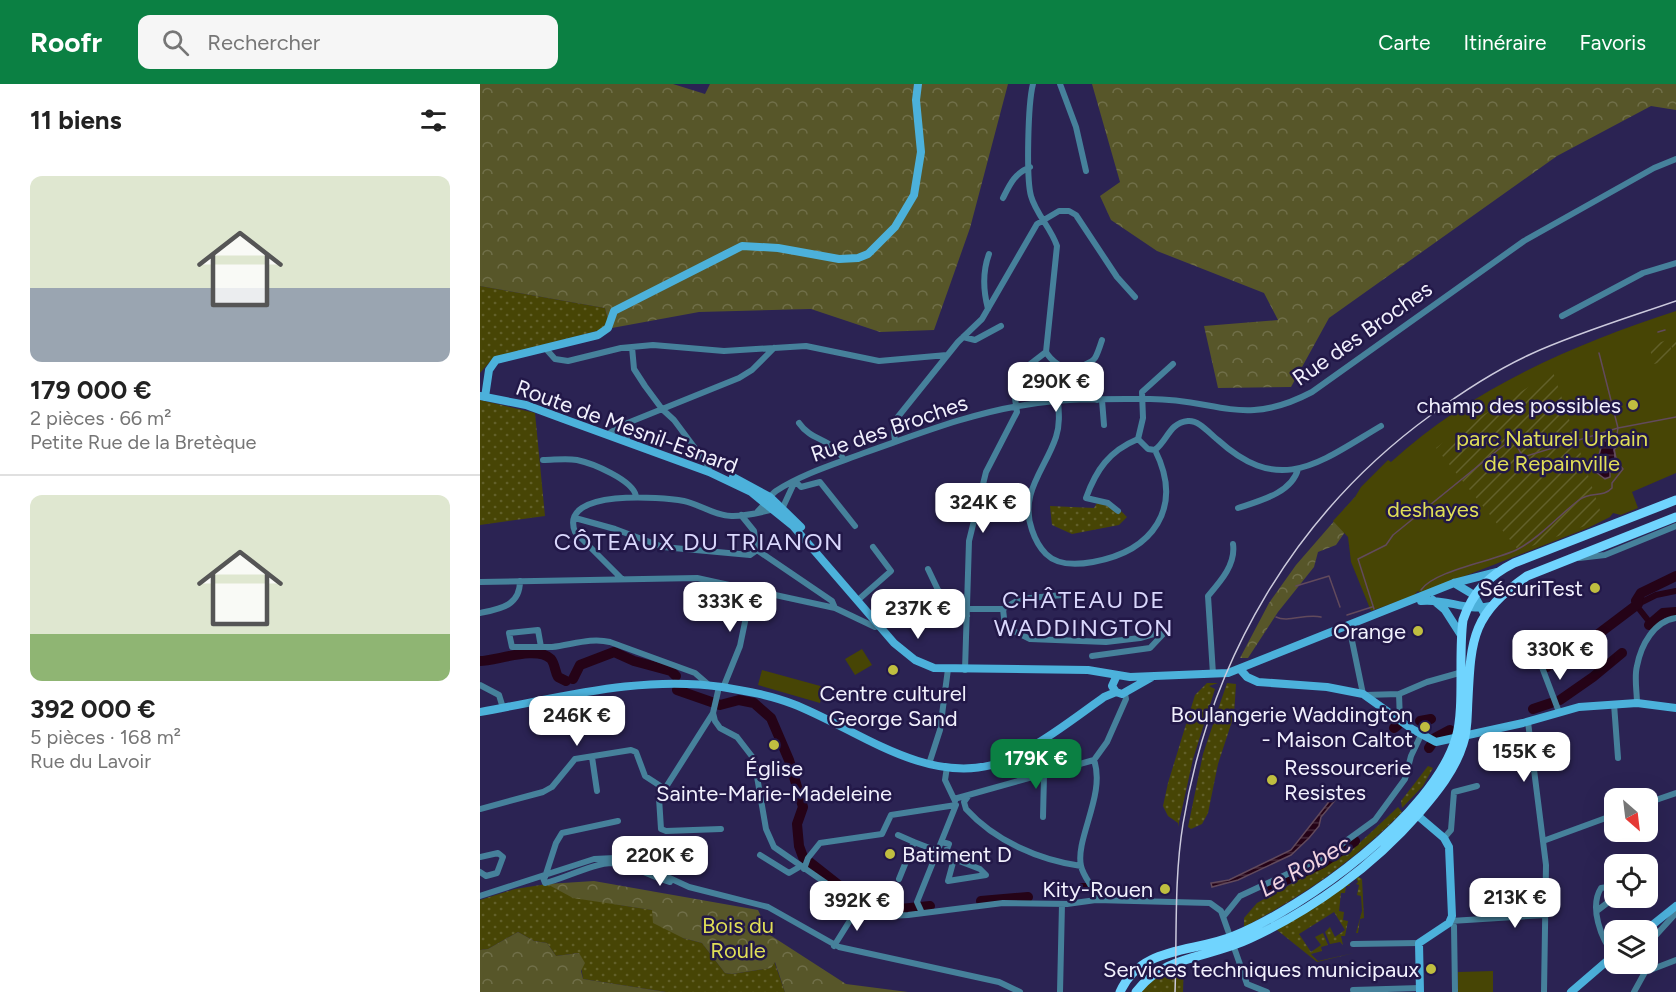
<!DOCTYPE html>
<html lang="fr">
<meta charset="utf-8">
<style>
:root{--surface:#fff;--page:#f6f6f6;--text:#222;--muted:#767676;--line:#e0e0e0;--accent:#0b8043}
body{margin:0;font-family:Figtree,sans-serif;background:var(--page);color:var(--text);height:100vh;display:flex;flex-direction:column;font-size:22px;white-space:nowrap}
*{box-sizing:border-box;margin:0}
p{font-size:20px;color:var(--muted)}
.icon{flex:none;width:33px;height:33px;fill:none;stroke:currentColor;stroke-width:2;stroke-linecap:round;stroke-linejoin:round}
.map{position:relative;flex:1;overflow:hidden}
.panel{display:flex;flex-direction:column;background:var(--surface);width:480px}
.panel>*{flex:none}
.needle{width:39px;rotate:152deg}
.tools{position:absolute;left:1124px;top:704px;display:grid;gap:12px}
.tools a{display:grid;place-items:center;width:54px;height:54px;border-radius:12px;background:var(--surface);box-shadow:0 6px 24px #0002;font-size:30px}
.price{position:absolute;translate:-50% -51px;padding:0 14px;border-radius:12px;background:#fff;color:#222;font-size:20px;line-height:39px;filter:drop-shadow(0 2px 3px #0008)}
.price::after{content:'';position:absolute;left:50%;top:36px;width:18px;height:14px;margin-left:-9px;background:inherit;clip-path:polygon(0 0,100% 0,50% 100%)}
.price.current{background:var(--accent);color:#fff}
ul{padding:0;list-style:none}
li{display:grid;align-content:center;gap:12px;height:318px;padding:0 30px}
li+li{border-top:2px solid var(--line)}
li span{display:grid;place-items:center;height:186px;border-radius:12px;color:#555}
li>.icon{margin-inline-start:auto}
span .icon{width:108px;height:108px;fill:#fffc;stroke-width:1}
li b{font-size:26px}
h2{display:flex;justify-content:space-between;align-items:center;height:72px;padding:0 30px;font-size:26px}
header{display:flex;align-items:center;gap:36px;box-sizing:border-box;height:84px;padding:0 30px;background:var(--accent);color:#fff}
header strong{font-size:28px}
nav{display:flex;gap:33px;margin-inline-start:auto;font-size:21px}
.search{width:420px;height:54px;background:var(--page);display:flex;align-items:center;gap:15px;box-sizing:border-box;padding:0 21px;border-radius:12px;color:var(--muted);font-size:22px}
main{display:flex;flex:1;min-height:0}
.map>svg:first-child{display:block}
</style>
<header>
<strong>Roofr</strong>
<div class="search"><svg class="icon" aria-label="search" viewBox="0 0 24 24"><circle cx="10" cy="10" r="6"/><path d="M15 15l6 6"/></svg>Rechercher</div>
<nav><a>Carte</a><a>Itinéraire</a><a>Favoris</a></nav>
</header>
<main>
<section class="panel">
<h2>11 biens<svg class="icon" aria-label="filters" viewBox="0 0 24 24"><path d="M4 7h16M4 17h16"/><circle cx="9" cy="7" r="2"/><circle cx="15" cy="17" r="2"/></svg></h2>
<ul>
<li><span style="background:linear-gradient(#dfe7d0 60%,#9aa5b1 0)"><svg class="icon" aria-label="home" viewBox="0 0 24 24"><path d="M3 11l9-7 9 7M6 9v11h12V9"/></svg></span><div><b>179 000 €</b><p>2 pièces · 66 m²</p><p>Petite Rue de la Bretèque</p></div></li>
<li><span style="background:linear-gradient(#dfe7d0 75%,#8fb573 0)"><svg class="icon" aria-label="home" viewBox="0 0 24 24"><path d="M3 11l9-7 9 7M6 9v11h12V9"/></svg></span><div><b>392 000 €</b><p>5 pièces · 168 m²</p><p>Rue du Lavoir</p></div></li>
</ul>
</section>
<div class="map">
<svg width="1196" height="908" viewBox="0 0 1196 908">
<defs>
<pattern id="grass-dots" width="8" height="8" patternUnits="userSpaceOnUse" patternTransform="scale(1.5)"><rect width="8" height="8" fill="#474505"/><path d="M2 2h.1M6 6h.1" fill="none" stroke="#62602a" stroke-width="1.8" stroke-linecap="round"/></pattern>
<pattern id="forest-crowns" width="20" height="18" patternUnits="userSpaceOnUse" patternTransform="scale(1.5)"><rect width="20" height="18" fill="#575629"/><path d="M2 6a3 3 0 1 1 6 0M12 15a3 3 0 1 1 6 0" fill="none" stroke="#706f49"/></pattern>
<pattern id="garden-furrows" width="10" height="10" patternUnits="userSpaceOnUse" patternTransform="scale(1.5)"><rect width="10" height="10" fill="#474505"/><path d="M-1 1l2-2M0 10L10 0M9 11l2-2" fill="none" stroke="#62602a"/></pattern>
<pattern id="water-rules" width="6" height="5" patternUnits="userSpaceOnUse" patternTransform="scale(1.5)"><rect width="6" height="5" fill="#250317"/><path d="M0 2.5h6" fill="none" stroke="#45283a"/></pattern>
</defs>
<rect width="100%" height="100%" fill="#2b2353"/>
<path fill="url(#grass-dots)" d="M 0,202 L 125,224 L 128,236 L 121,246 L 14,273 L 0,289 Z
M 0,316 L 55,329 L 65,432 L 0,441 Z
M 617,419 L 629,422 L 637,429 L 641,427 L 647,433 L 639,441 L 592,450 L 572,441 L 570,422 L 614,424 Z
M 727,599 L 738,599 L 729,602 L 735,605 L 713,675 L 698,743 L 698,739 L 688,732 L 683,722 L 688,699 L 715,611 Z
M 747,599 L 756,600 L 754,631 L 738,680 L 728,729 L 722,740 L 711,745 L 708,743 L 723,670 Z
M 948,682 L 953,684 L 943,702 L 922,724 L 921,717 Z
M 918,723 L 922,728 C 875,776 823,812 764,843 L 764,834 L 777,819 L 871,767 Z
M 877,792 L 882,795 L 884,834 L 880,835 L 878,849 L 876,849 L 882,827 L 881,812 L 877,811 L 879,801 L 876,800 L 878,798 L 876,794 L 869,800 L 870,802 L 866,802 L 865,809 L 861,809 L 859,827 L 864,828 L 863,836 L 868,837 L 865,852 L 861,852 L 863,861 L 860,858 L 850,860 L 845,848 L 850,843 L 855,853 L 865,846 L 854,828 L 819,850 L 831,868 L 841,861 L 835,853 L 843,849 L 848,861 L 841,863 L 842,867 L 831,870 L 838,877 L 874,869 L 837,878 L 797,846 Z
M 67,800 L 140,821 L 173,826 L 203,854 L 222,859 L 245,889 L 252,890 L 290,884 L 294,877 L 305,908 L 186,908 L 103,895 L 99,869 L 76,872 L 67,859 L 54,857 L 38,848 L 8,865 L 0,866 L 0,816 L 35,805 Z
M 704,877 L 703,908 L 661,908 L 672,895 Z"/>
<path fill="url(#forest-crowns)" d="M 0,0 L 193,0 L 225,10 L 230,0 L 528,0 L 490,144 L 454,246 L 400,248 L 331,225 L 219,228 L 121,246 L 128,236 L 125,224 L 0,202 Z
M 612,0 L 1196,0 L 1196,26 L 1171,22 L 1077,72 L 849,234 L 811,303 L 738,304 L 724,242 L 798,236 L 784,209 L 677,167 L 631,136 L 620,112 L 640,98 Z
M 875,413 L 865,448 L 856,461 L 838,468 L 834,483 L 798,528 L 768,574 L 760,574 L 789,519 L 816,481 Z
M 114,797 L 278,826 L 290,851 L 366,900 L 428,908 L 305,908 L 295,878 L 291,884 L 252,890 L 245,889 L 222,859 L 203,854 L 173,839 L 172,826 L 93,814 L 67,800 Z
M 38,848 L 54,857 L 67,859 L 76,872 L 99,869 L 105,879 L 101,887 L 103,895 L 186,908 L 0,908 L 0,866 L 8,865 Z"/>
<path fill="#474505" d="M 1196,227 L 1196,389 L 1152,408 L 1158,424 L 1141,431 L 1133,429 L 1130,433 L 1108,444 L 941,509 L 938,507 L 933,512 L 891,527 L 871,478 L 868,453 L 853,437 L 875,413 L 881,403 L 908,376 L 911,378 C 992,304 1092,261 1196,227 Z
M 382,565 L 392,581 L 375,591 L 365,575 Z
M 282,586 L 344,603 L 340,619 L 278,601 Z
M 1013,887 L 1013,908 L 978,908 L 978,888 Z"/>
<path fill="url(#garden-furrows)" d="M 1196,253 L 1196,265 L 1193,266 L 1189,257 L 1194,275 L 1174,280 L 1169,262 Z
M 1073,288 L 1123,435 L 1039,467 L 956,364 L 982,344 Z"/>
<path fill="url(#water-rules)" stroke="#624a5c" stroke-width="1.5" d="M 1123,356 L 1134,360 L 1135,375 L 1126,379 L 1130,383 L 1130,393 L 1125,395 L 1116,388 L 1123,376 L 1123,372 L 1119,371 Z
M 859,705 L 862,708 L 841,733 L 839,742 L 829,754 L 811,771 L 758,796 L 732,803 L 731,799 L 749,796 L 811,766 Z"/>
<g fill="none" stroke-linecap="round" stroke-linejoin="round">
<path stroke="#624a5c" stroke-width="1.5" d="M 1178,248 L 1185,246
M 816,502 L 849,492 L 860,523
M 941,506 C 954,486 1016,477 1038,465 C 1061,453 1079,431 1099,416 C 1110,407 1123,414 1132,404 L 1132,399 L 1143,385 L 1137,378 L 1134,366 L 1140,358 L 1131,353 L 1137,350 L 1138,344 L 1196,333
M 894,525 L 878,475 L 906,461 L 913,451 L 1019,365 L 1033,355 L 1043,373 L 1138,344 L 1119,269
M 867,531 L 892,523
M 796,533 C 808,539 826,529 841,533"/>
<path stroke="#250317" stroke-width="6" d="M 1158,520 L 1176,511 L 1196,507
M 1156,521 L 1171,540"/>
<path stroke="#250317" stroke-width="10" d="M 1169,541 L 1183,529 L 1196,528
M 0,577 C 16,577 57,561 71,575 C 75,580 75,588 78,593 L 86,597
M 1067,583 L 1066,572 L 1097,563 L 1113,554 L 1158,520 L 1156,517 L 1161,509 L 1196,492
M 93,595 L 100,581 L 134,568 L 154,577 L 191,587 L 196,592
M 197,606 L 240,621 L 259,616 L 274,619 L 291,634 L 309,676 L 323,723 L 317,740 L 319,762 L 323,773 L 380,818 L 400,827 L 450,822
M 1080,616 L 1113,593 L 1142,569
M 1053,625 L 1071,619
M 940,637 L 951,635
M 914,644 L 918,641
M 955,654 L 970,646
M 949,664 L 951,661
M 602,804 L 609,804
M 786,805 L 841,780 L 875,757
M 501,817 L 548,813"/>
<path stroke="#46819b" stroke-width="6" d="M 553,0 C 548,19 546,94 551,112 C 556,130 571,144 577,162 L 566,268
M 580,0 L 596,43 L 606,87
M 523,114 C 530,100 534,90 550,83
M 508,225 C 503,206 502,189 509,170
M 1082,232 L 1163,189 L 1196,179
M 483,253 L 495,256 L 521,242
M 152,263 L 154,285 L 165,302 L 182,325 L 194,336 L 229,383
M 66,265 L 75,275 L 88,277 L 141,264 L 173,261 L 244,267 L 326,262 L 399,277 L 467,271
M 566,268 C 579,291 616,287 617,316
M 592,288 C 615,273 613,284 622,256
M 622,316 L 624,341
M 578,317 C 579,329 580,341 576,353 C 565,386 539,409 552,446 C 555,455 559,463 566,470 C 578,482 597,481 613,478 C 673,467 704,424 675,366
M 319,339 C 332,358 351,353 364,376
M 131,348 L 145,340 L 259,294 L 272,286 L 294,264
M 147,354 L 146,346 L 151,338
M 415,358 L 414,347 L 417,334 L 478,258 L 502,235 L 557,140 L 579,127 L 589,127 L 596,131 L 637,193 L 655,213
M 675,366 C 688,356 689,339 708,337 C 719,336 729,349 738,356 C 801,413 840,378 901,342
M 675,366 L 668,365 L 658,355 L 663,334 L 662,308 L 693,280
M 63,376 C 74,376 86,374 97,376 C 112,379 153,396 156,412
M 315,397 L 321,403 L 340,398 L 375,442
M 758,424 C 779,417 812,409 818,385
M 278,427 C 285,421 289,412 296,407 C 322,390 355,380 384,369 C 436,351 491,329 545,321 C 586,314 627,315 668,315 C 736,314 762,345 832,308 L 1044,157 L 1174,84 L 1196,75
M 638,427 L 628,419 L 606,414 C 616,386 629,367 658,355
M 261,431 L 274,447 L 277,466 L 352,517 L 355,524
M 470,432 L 494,433
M 95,434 L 135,445 L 183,463 L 270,471 L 277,466
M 1099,474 L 1125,471 L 1196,442
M 448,485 L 458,506 L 487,532
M 142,495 L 95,448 C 78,404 183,413 204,417 C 219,420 237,433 253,432 C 269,432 287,427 303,423 L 315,397
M 0,498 L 217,494 L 355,524 L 395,543 L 401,540
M 378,516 L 411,487 L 393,463
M 488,525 L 523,525 L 525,543 L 550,555 L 626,558 L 660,554 L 687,546 L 670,564 L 612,572
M 523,525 L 540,515 L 582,511
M 0,529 C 20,525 40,522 40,497
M 869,542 L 883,610
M 61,563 L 58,546 L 29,549 L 32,563 C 45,563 59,563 72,563 C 91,561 111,553 130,558 L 215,589 L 230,602
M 485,586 L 489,457 L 506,388 L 537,328 L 532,294 L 566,268
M 733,590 L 728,512 C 741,497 756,480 753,460
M 0,601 L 19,611 L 23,624
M 239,603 L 233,629 L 235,637 L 240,644 L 257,653 L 274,675 L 286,745 L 294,763 L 386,827 L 408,832 L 428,831 L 523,819 L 587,820 L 616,816 L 730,819 L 741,827 L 767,900
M 243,604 L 260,562 L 272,504
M 919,610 L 920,637
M 885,611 L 919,610 L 947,598 L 979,589
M 1157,619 C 1157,608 1154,593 1157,582 C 1161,561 1174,537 1196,534
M 1134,620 L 1138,674
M 1079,628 L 1057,570 L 1059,565 L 1105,550
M 233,629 L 179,714 L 181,745 L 186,747 L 241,745
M 1048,638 L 1066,781 L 1064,908
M 112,673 L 117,707
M 449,680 L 460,646 L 468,585
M 467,683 L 465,696 L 475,717
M 489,711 L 484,718 L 486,725 C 515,757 559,776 601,782
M 474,715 L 614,676
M 1167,719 L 1196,709
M 0,725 L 63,708 L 72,703 L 95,675 L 151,666 L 156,668 L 165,692 L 185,705
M 563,733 L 564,691
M 418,751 L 434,758
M 964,754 L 971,746 L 974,708 L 997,702
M 1063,757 L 1134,731
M 465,770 L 474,775 L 468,797 L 506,791 L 500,785 L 474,775
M 280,771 L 309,789 L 321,782
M 0,773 L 18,769 L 23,773 L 17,789 L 6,792 L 0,788
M 324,785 L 328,774 L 340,759 L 402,750 L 411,731 L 476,721
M 65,793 L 76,759 L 82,749 L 138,737
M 63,794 L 65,799 C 86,794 113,779 133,779 C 151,780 171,793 190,798
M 419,795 L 434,758 L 465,770 L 469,760 L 462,758
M 0,812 L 114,775 L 135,774 L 157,779 L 209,803 L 288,823 L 359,863 L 519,898 L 540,908
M 616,816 C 615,803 604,795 601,782 C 595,755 626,710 614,676 L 627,658 L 646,615 L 645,610
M 1118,826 L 1135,813
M 442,829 L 437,818 L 476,721
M 744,832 L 760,812 L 844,773 L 895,736 L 925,695 L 931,672 L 941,651
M 873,860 L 939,859
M 1167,861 L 1196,829
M 354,862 L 379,822
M 1134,871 C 1121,855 1109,823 1121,804 L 1134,802
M 1165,888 L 1196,876
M 767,900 L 787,908
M 873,906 L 940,904
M 975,907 L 974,842 L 971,837 L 1065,831
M 580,908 L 582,820
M 1154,908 L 1165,888 L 1164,879"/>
<path stroke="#4cb1db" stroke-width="8" d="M 0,312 L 46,321 L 81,334 L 229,388 L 271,408 L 313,442 L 414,559 L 435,576 L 454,584 L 608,586 L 650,593 L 748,589 L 974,499 L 1017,488
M 5,313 L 9,286 L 16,276 L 118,251 L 128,244 L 134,227 L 262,162 L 298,164 L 359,175 L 378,174 L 388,170 L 415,143 L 434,111 L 441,68 L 436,16 L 438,0
M 253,393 L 290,413 L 321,443
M 974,499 L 994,511 L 1004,529
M 953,516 L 965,526 L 981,551
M 941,517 C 966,514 987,528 1011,522
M 760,585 L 767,593 L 778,598 L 847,603 L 883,610 L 932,645 L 956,658 L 1043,639 L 1099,623 L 1157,619 L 1196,624
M 637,591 L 632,602 L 636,608 L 642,610 L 672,593
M 0,628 C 80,614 161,591 242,603 C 266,607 290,611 313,620 C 375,644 442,699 512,681 C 546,672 595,634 624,613 L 636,608
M 937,731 L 964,754 L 969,763 L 972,832 L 969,839 L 939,859 L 940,908
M 1166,846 L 1196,822
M 1091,908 L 1134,871"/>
<path stroke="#70d4fe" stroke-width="9" d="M 640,908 C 661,861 714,869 754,852 C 825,823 953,731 976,654 C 985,624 978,571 983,536 C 992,509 1008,492 1034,479 L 1196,416
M 656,908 C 684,871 729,874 769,855 C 832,826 893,782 939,729 C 957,708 975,686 983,660 C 988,646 987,630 988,615 C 991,552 993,530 1047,492 L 1196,433"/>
<path stroke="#cccadd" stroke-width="1.5" d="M 695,908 C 697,852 694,795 703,740 C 730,575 816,429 951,331 C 982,308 1016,286 1051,270 C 1097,249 1147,234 1196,217"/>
</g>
<g fill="#c0be40" stroke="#221848" stroke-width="2">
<circle cx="1153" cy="321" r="6"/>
<circle cx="1115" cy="504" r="6"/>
<circle cx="938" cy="547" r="6"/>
<circle cx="413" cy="586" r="6"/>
<circle cx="945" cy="643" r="6"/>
<circle cx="294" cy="661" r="6"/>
<circle cx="792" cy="696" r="6"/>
<circle cx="410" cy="770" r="6"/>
<circle cx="685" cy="805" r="6"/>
<circle cx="951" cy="885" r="6"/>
</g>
<g text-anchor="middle" stroke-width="5" stroke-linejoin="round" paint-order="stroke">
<g font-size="22" fill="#f1f0fd" stroke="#221848">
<text transform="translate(882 249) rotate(-35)" y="8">Rue des Broches</text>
<text transform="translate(147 342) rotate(20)" y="8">Route de Mesnil-Esnard</text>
<text transform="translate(409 344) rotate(-19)" y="8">Rue des Broches</text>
</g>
<g font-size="22" fill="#f1f0fd" stroke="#221848" text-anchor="end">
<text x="1141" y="329">champ des possibles</text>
<text x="1103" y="512">SécuriTest</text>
<text x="926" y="555">Orange</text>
<text x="413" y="617" text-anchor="middle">Centre culturel<tspan x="413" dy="25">George Sand</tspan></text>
<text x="933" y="638">Boulangerie Waddington<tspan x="933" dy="25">- Maison Caltot</tspan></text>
<text x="804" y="691" text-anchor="start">Ressourcerie<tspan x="804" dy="25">Resistes</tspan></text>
<text x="294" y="692" text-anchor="middle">Église<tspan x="294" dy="25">Sainte-Marie-Madeleine</tspan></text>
<text x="422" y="778" text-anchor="start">Batiment D</text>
<text x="673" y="813">Kity-Rouen</text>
<text x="939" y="893">Services techniques municipaux</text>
</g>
<g font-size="22" fill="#e0de57" stroke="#221848">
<text x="1072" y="362">parc Naturel Urbain<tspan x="1072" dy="25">de Repainville</tspan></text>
<text x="953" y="433">deshayes</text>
<text x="258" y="849">Bois du<tspan x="258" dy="25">Roule</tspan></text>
</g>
<g font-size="24" letter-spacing="1.5" fill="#d9d7fc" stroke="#221848">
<text x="219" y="466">CÔTEAUX DU TRIANON</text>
<text x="604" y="524">CHÂTEAU DE<tspan x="604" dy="28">WADDINGTON</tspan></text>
</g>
<g font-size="24" font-style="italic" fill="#f1d3e1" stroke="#221848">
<text transform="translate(825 782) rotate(-29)" y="8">Le Robec</text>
</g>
</g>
</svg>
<div class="tools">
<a><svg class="needle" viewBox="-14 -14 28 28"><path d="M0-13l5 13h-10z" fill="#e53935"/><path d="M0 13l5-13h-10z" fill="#767676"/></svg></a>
<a><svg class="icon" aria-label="locate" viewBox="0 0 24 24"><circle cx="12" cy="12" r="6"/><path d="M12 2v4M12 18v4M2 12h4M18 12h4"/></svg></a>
<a><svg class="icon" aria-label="layers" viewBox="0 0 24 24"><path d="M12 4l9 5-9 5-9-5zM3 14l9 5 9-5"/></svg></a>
</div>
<b class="price" style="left:576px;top:329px">290K €</b>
<b class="price" style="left:503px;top:450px">324K €</b>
<b class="price" style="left:250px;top:549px">333K €</b>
<b class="price" style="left:438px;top:556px">237K €</b>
<b class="price" style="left:1080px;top:597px">330K €</b>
<b class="price" style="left:97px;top:663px">246K €</b>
<b class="price" style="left:1044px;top:699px">155K €</b>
<b class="price current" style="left:556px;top:706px">179K €</b>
<b class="price" style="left:180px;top:803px">220K €</b>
<b class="price" style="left:1035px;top:845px">213K €</b>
<b class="price" style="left:377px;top:848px">392K €</b>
</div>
</main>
